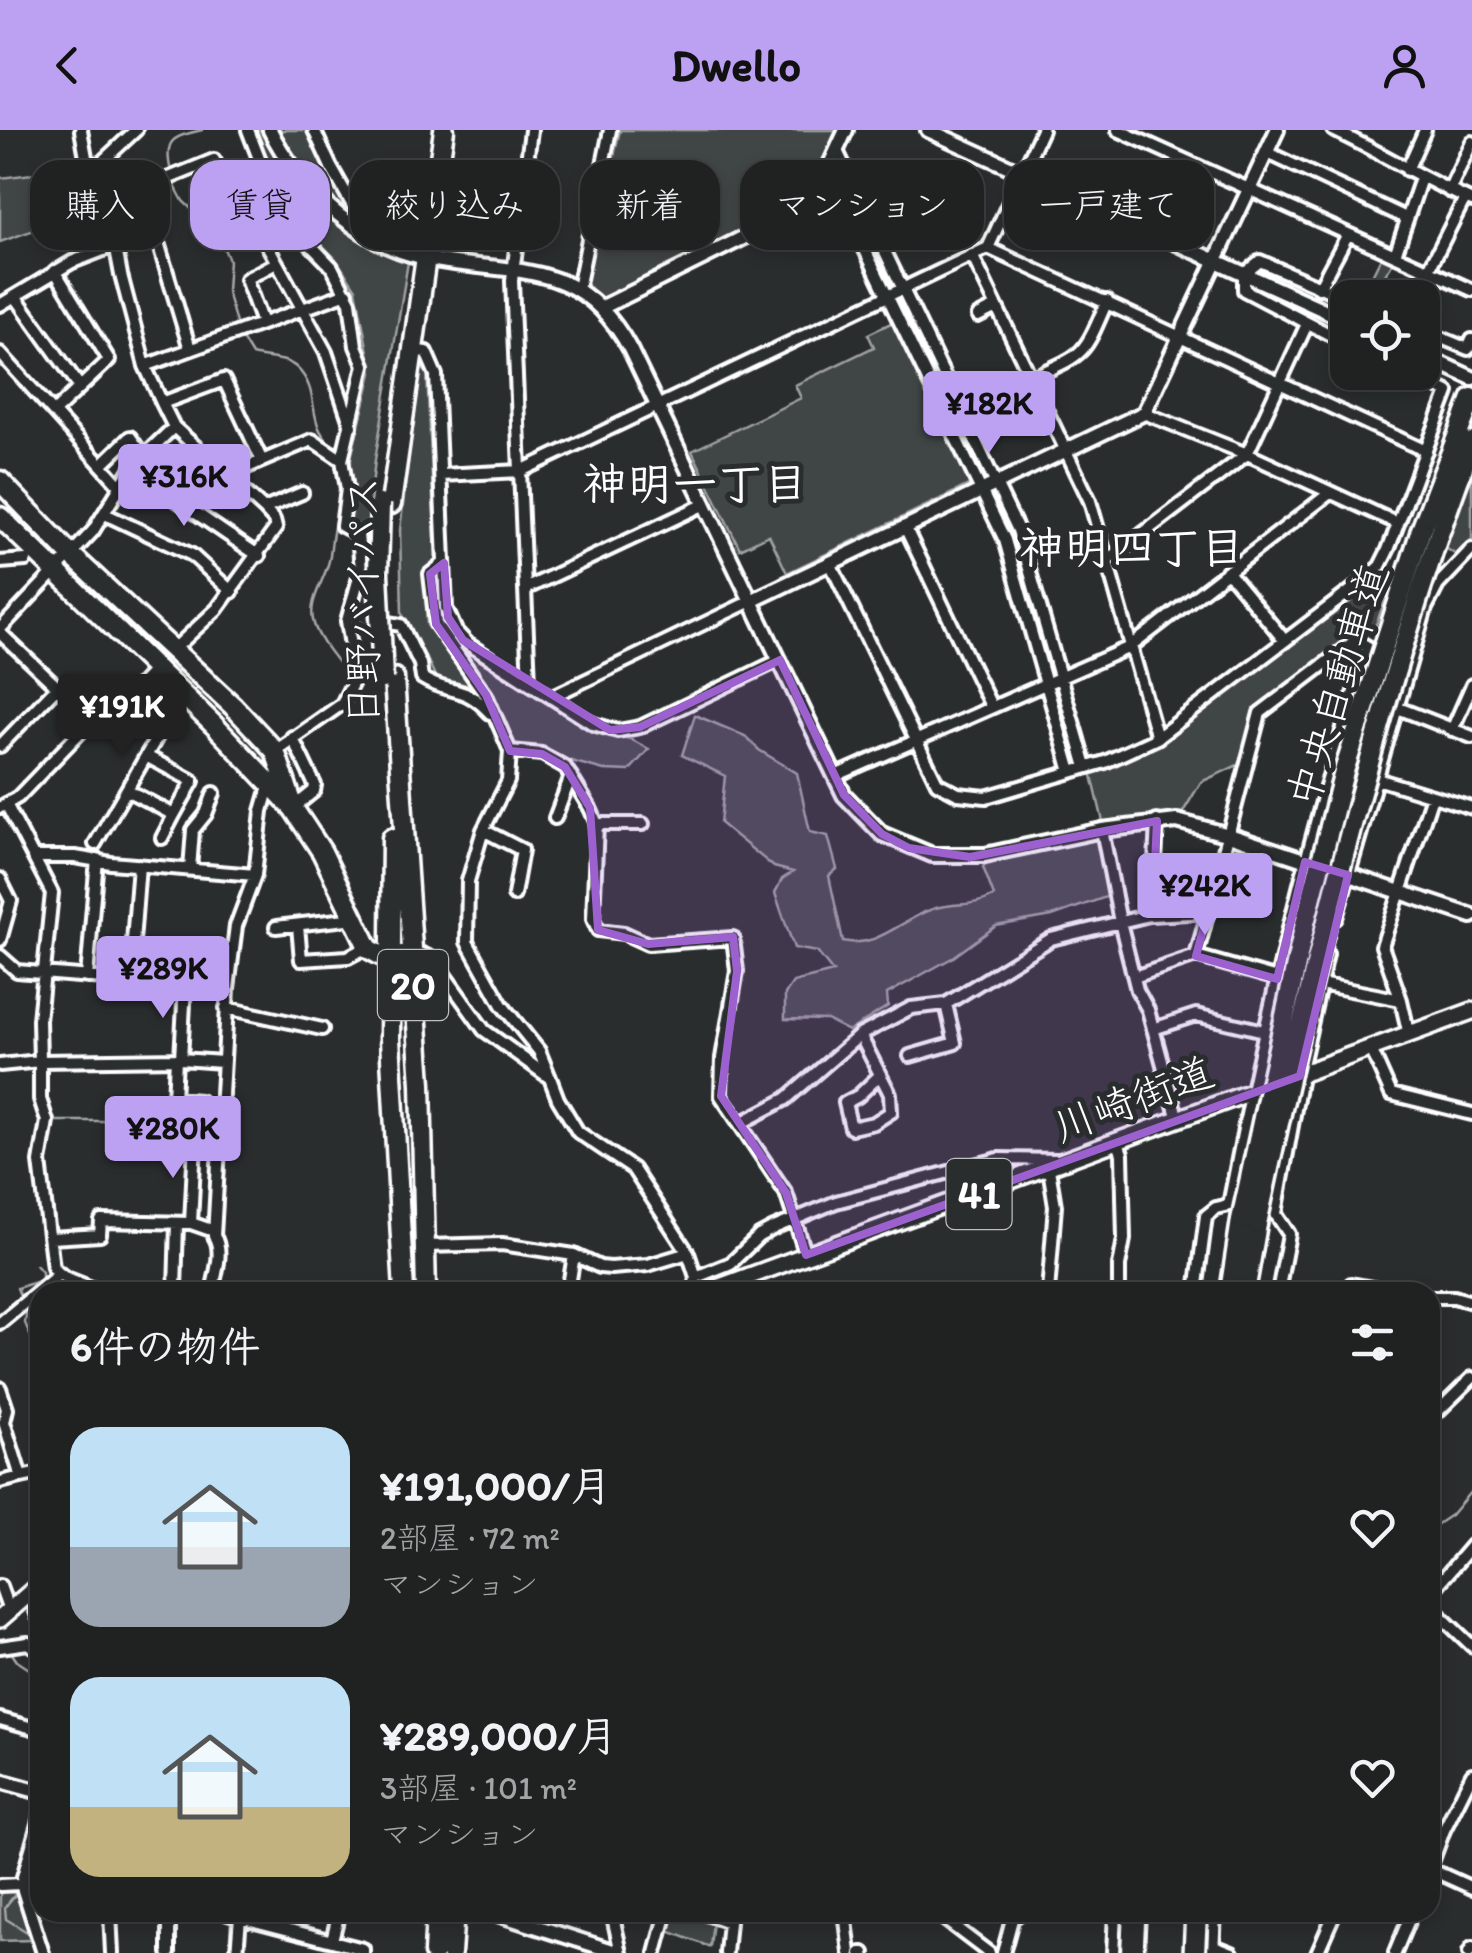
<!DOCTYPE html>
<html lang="ja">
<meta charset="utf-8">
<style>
:root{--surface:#202222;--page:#282a2a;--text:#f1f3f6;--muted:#a2a4a5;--line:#3d3f40;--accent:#bca0f2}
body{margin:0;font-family:Itim,"Klee One",sans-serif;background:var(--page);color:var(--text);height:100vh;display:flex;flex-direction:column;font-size:38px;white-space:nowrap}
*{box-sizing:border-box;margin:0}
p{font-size:32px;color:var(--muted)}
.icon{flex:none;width:55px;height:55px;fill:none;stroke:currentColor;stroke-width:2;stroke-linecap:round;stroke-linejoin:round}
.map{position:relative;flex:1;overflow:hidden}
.drawer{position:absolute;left:30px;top:1152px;width:1410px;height:640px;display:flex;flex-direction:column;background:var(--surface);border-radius:30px;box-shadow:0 5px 15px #0003,0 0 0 2px var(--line)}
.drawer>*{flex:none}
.banner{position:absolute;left:30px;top:30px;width:1412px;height:90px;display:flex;gap:20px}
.tools{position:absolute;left:1330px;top:150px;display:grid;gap:20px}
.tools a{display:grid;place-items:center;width:110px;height:110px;border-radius:20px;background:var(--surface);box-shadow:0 5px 15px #0003,0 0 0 2px var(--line);font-size:50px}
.price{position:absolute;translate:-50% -85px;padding:0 22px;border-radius:10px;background:var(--accent);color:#111;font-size:32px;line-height:65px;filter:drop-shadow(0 2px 5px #0008)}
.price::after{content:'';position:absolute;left:50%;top:60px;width:30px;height:22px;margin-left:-15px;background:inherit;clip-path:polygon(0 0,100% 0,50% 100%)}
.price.selected{background:#222;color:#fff}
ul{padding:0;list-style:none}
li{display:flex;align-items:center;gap:30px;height:250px;padding:0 40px}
li span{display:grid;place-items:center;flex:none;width:280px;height:200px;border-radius:30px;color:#555}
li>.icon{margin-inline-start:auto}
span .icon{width:120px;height:120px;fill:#fffc;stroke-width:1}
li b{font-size:42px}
h2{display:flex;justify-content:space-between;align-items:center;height:120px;padding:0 40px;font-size:42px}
.chip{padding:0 35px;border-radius:30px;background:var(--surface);box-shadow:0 5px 15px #0003,0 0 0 2px var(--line);font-size:35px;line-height:90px}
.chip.selected{background:var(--accent);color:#111}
header{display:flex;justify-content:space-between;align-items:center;height:130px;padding:0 40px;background:var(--accent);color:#111;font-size:45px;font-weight:700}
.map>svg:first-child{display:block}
</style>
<header><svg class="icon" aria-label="back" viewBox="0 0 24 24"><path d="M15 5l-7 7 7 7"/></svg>Dwello<svg class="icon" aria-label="person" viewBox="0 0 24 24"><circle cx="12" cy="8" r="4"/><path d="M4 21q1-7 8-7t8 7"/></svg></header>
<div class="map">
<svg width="1472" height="1823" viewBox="0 0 1472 1823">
<rect width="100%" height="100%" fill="#2a2d2e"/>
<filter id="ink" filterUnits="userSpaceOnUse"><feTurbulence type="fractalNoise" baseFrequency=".01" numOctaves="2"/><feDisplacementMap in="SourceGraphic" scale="20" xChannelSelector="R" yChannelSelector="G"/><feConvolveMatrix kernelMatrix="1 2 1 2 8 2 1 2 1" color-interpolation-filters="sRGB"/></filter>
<g filter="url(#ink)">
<path fill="#414445" stroke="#a0a2a2" stroke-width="2.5" d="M 257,0 L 264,0 C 302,69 342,94 408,132 L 375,330 L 367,399 L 350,394 L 351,328 L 372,243 L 356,159 L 336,129 L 287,79 Z
M 279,0 L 310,0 L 351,75 L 346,81 L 297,32 Z
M 620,0 L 838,0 L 821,37 L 757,95 L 601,168 L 584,155 Z
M 80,38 L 91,80 L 0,112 L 0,48 Z
M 1382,125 L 1394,130 L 1375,162 L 1376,167 L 1361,168 Z
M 893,192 L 971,354 L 787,443 L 769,405 L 740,419 L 692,321 L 801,268 L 795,255 L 874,217 L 868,204 Z
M 420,236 L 427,243 L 436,430 L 424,443 L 427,495 L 471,556 L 436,548 L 427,529 L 415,513 L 402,483 L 400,400 Z
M 1472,347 L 1472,409 L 1456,425 L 1444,417 Z
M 1384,437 L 1396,442 L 1375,497 L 1255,582 L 1240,634 L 1201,652 L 1180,687 L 1104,696 L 1091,641 L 1173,603 L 1356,462 Z
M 440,443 L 444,488 L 468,520 L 590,598 L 630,609 L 649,619 L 629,641 L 604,640 L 516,616 L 496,572 L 438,491 L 435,448 Z
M 695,585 L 745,606 L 759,620 L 797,643 L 810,702 L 828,706 L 837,739 L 829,746 L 843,811 C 879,820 906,784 940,777 C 960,773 975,776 994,766 L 983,737 L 988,731 L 1087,708 L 1101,710 L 1109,766 L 1052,786 L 996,796 L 952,828 L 887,864 L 888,876 L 849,901 L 827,890 L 785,889 L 785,864 L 793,852 L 833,842 L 817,822 L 794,818 L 775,763 L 782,749 L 793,742 L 774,737 L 720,693 L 725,646 L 682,625 Z
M 21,1754 L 31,1810 L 0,1811 L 0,1755 Z
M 670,1783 L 683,1783 L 713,1792 L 710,1817 L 666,1800 Z"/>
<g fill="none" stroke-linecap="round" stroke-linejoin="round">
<path stroke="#a6a7a7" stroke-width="2.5" d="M 171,42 C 163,9 173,7 202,0
M 174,54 L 183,71 L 217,103 L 229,130 L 227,161 L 237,197
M 241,207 L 252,225 C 266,229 285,227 297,238 C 324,264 302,298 339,320
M 340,371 C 334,390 332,407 330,426 C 327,449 306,470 314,494 C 320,513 338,531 349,547
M 38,436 L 43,441
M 54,452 L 114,510
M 1034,813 L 1046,806 L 1089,793
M 0,834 L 12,846 L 36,849
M 979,848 L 1015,826
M 876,891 L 912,871 L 947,867
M 44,893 L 48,855
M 44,911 L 46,925
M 218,928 L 222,881
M 51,991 L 124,991 L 211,1006 L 217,936
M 48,1017 L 51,991
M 1022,1023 L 1044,1025
M 72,1158 L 74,1162
M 21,1168 L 17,1158 L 42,1150 L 42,1142 L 36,1135
M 27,1177 L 25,1193 L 40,1229
M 1430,1399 L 1451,1385 L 1472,1360
M 11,1522 L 17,1531 L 40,1546
M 18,1761 L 5,1777 L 6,1789 L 32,1805 L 35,1823
M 201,1782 L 231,1791 L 229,1823
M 581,1782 L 607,1791
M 1011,1823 L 1021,1788 L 1060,1782"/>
<defs>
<path id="minor" d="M 81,0 L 87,33 L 101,34
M 136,0 L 105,29 L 101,39 L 121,145 L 145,236 L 162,273 L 174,297 L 264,379 L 274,390 L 276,398 L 217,479 L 172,521
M 248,0 L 280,83 L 332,137 L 350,172 L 356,216 L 364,235 L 342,330 L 347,359 L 342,396 L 358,404 L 361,440 L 347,491 L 356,546 L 342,574 L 275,621
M 314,0 L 331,37 L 369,104
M 1118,0 L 1472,160
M 1333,0 C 1380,22 1424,50 1472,71
M 837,21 L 1018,400 L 1086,637
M 1266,22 L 1406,88
M 1407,40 L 1425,0
M 47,41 L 87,33
M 827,41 L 1005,410 L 1071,642
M 142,59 L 190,219
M 1449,61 L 1472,12
M 108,64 L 142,59 L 214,30 L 240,82 L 254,91 L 326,222 L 351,296
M 988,118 L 1426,321
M 972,125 L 1090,371 L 1157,608
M 1395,125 L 1421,48
M 1319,158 L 1348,104
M 578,159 L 610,0
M 15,166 L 80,257
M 1408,168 L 1428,141 L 1465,68
M 1348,169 L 1260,131 L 1244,144 L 1244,160 L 1348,214
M 0,175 L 72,132 L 116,115
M 978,186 L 996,177
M 262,193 L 246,149 L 276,133
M 1422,200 L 1468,219 L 1472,210
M 411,220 L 426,222 L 436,245 L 446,478 L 456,501 L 468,514 L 593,594 L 618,601 L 640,597 L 780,530
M 0,223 L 121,357
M 145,236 L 347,163
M 1031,248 C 1086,223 1083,227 1107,171
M 162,273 L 224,250 L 262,331 L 226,346
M 54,282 L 109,230 L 55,141
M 1144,283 L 1247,324 L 1397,393
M 205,328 L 171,366 L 259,426
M 262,331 L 312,310 L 342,330
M 101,335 L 130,307 L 143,325
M 441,345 L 521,341 L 988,118 L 1042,0
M 264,379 L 302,363
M 105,384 L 192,425 L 232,462
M 905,397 L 991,576
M 1107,431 L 1247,324 L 1307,194
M 0,432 L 26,430
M 444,433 L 430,444 L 436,494 L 486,565 L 510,621 L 508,651 L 483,700 L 468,751 L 467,812 L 502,875 L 539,921 L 550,948
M 830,433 L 937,653 L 958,664 L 986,667 L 1105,632 L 1157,608 L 1365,450 L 1380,436 L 1388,420 L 1448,262 L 1407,242
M 1227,441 L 1285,511
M 525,459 L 705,374
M 350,479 L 370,490 L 401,495 L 420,534 L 422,548 C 450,566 463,553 490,583
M 0,499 L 93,401 L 133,336 L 174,297
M 0,503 L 92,590 L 18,667 L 1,677
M 529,553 L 512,151 L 531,0
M 551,567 L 751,471
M 1398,578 L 1472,607
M 92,590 L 115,570 L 132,564 L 155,539
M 1452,600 L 1472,555
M 292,607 L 315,655 L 314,661 L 293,678
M 0,616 L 57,557
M 510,621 L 542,624 L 565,637 L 590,678 L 597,694 L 593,789 L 598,800 L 624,803 L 648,814 L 733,808 L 737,841 L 722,928 L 721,966 L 786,1063 L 806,1125
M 835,646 L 1130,517 L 1330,363
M 1377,649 L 1472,678
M 127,660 L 174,685 L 193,651 L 146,626
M 6,674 L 52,763 L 39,890 L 40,931 L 181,929 L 222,932
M 555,688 L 571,646
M 1157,691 L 1155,733 L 1173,783
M 597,694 L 643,694
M 483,700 L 522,720 L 514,765
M 1102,700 L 1120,792 L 1137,860 L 1148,880 L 1178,990
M 162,708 L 174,685
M 95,714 L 182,564
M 33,727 L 75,727 L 111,733 L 255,745
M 190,739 L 193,700 L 206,684 L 214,663
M 0,749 L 11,771 L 0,810
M 1336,788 L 1426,478 L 1438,455 L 1472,419
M 298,796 L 301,830 L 348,827 L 367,817
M 276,797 L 355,788
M 411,825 L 422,824 L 433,829 L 484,900 L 550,948 L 558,969 L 578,1002 L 633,1039 L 688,1123 L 696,1147 L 694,1162
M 0,826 L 17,841 L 228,858
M 87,847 L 97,729
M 1134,847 L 1196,826 L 1277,849
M 130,850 L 139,735
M 1320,854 L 1401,870
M 226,878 L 322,899
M 1153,899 L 1196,885 L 1264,901
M 860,905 L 890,964 L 891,982 L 874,993 L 851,998 L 845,973 L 858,966 L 880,945
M 1409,905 L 1401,870 L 1382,816 L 1432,666
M 1371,919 L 1391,964 L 1472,984
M 910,926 L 955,913 L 946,874
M 176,929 L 174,969 L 200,971
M 181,929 L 185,855
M 0,935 L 40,931 L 40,969 L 47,991 L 40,1032 L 53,1138 L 64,1147 L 102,1162
M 1300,944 L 1327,824
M 741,993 L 786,969 L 860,905 L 911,878 L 946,874 L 1051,809 L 1149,785 L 1208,782 L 1196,826
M 1118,1013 L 1122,1024 L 1124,1109 L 1119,1136 L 1119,1162
M 1271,1082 L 1275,1083 L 1289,1104 L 1278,1162
M 191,1093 L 195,1012
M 51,1108 L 100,1105 L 101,1091 L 191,1093 L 214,1101
M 425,1116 L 502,1114 L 574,1125 L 600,1137 L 611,1138 L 648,1135 L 688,1123
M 696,1147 L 731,1133 L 759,1106 L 774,1098 L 836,1072 L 998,1029 L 1059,1030
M 175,1159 L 177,1094
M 212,1162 C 215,1145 224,1121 214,1106 L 228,858 L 236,796 L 255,745 L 262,681 L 268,660 L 272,657
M 568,1162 L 574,1125
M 1048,1162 L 1055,1076 L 1049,1039
M 1196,1162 L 1206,1086 L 1216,1078 L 1229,1075 C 1265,887 1309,700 1368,517 L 1356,510 L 1260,583 L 1208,782
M 1350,1162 L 1351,1154 L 1394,1162
M 1430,1167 L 1454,1167 L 1472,1172
M 0,1193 L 59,1144
M 0,1258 L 7,1279 L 4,1292 L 21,1347 L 0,1352
M 1430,1289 L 1472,1248
M 21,1347 L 40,1343
M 0,1456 L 9,1481
M 30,1463 L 38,1487
M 1430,1464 L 1472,1415
M 1430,1476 L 1472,1516
M 0,1517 L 28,1513 L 40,1521
M 0,1589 L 40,1600
M 40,1687 L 21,1754 L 43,1823
M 1430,1738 L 1444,1700 L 1472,1644
M 1430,1739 L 1472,1758
M 0,1755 L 40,1753
M 110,1782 L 112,1823
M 225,1782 L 240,1787
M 612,1782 L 621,1823
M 701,1782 L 729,1792 L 726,1823
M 845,1782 L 850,1823
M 935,1782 L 989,1823
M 332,1810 L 339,1782
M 1214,1816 L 1232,1823
M 169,1823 L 169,1782
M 237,1823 L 240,1787 L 363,1819 L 363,1823
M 656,1823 L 667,1782
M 861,1823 L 864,1823
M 1003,1823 L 1012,1789 L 1022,1782
M 1113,1823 L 1115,1782
M 1213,1823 L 1215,1782
M 1317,1823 L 1335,1782
M 1395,1823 L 1412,1782
M 1469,1823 L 1472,1818"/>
<path id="tertiary" d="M 270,0 C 296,53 353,108 410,124 C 502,150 575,118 630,219 L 844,665 L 882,704 L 932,725 L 985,725 L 1102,700 L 1177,691 L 1229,705 L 1472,786
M 928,0 L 1348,191
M 603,177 L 765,97 L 827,41 L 846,0
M 1422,225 L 1472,248
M 751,471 L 1144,283 L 1277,0
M 1275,1083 L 1300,946
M 0,1651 L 40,1662
M 491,1782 L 619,1823"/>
<path id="primary" d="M 706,1162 L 1472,881
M 0,1489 L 40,1454"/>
<path id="trunk" d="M 0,351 L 70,424 L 233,576 L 264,609 L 275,621 L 292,672
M 391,374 L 444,0
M 0,387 L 214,595 L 293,678 L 322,722 L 369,819 L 380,825 L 411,825
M 394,548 L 421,954 L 426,1162
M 392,708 L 390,909 L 404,1162
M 434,1823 L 436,1782
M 451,1823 L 454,1782"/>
<path id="motorway" d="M 1421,400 L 1472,268
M 1438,407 L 1472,312
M 1230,1162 L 1241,1090
M 1245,1162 L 1257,1094
M 1155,1823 L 1157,1782
M 1172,1823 L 1174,1782"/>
</defs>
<use href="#minor" stroke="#fff" stroke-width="18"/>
<use href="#tertiary" stroke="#fff" stroke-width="20"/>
<use href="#primary" stroke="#fff" stroke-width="22"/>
<use href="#trunk" stroke="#fff" stroke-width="25"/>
<use href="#motorway" stroke="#fff" stroke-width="25"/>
<use href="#minor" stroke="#2a2d2e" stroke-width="10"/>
<use href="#tertiary" stroke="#2a2d2e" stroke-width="12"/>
<use href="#primary" stroke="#2a2d2e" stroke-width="15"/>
<use href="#trunk" stroke="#2a2d2e" stroke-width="18"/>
<use href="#motorway" stroke="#2a2d2e" stroke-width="18"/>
<defs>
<path id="trunk-bridge" d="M 380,374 L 378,443 L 383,549"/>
<path id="motorway-bridge" d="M 1241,1090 L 1305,793 L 1345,638 L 1421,400
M 1257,1094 C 1306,861 1363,633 1438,407"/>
</defs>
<use href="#trunk-bridge" stroke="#fff" stroke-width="25" stroke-linecap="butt"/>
<use href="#motorway-bridge" stroke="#fff" stroke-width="25" stroke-linecap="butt"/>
<use href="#trunk-bridge" stroke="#2a2d2e" stroke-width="18"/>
<use href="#motorway-bridge" stroke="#2a2d2e" stroke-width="18"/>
</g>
</g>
<path fill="#9c61cf" fill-opacity="0.2" stroke="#9c61cf" stroke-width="8" stroke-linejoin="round" d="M 444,433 L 448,487 L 463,510 L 610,600 L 640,597 L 780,530 L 844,665 L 882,704 L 909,718 L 970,727 L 1157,691 L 1155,733 L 1173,783 L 1208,782 L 1196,826 L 1277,849 L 1305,732 L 1348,745 L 1300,946 L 806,1125 L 786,1063 L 721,966 L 737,841 L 733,807 L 648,814 L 598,800 L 590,678 L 565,637 L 542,624 L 510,621 L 486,565 L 436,494 L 430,444 Z"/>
<g text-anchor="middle" stroke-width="10" stroke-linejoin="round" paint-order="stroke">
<g fill="#2a2d2e" stroke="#bfc0c0" stroke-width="2.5">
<rect x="378" y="820" width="70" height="70" rx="8"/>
<rect x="946.5" y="1029" width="65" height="70" rx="8"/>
</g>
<g font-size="40" font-weight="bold" fill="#fff">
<text x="413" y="869">20</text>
<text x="979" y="1078">41</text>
</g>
<g font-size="42" fill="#fff" stroke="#2a2d2e">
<text transform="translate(362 471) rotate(-90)" y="15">日野バイパス</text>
<text transform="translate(1337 555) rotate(-73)" y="15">中央自動車道</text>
<text transform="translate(1133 969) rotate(-21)" y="15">川崎街道</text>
</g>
<g font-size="45" font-weight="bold" fill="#fff" stroke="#2a2d2e">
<text x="695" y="369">神明一丁目</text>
<text x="1132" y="433">神明四丁目</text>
</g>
</g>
</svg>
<div class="tools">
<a><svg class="icon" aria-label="locate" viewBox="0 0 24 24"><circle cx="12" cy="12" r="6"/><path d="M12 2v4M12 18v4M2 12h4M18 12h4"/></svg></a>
</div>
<b class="price" style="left:989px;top:326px">¥182K</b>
<b class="price" style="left:184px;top:399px">¥316K</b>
<b class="price selected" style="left:122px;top:629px">¥191K</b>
<b class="price" style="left:1205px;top:808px">¥242K</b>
<b class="price" style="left:163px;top:891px">¥289K</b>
<b class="price" style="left:173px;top:1051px">¥280K</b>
<div class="banner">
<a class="chip">購入</a>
<a class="chip selected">賃貸</a>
<a class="chip">絞り込み</a>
<a class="chip">新着</a>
<a class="chip">マンション</a>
<a class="chip">一戸建て</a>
</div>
<section class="drawer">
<h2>6件の物件<svg class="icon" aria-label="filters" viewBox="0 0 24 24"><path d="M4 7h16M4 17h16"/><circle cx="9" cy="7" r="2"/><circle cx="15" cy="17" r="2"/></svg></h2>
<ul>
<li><span style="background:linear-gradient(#bfe0f5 60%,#9aa5b1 0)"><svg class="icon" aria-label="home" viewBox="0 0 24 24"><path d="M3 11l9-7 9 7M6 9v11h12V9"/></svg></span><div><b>¥191,000/月</b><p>2部屋 · 72 m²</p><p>マンション</p></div><svg class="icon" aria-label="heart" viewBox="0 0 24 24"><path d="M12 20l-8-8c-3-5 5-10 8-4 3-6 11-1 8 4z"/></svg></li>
<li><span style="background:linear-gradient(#bfe0f5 65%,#c2b280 0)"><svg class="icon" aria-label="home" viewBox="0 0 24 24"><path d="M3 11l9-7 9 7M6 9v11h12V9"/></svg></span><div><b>¥289,000/月</b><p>3部屋 · 101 m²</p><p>マンション</p></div><svg class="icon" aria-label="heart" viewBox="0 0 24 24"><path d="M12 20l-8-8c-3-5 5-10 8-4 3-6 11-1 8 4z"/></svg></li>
</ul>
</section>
</div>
